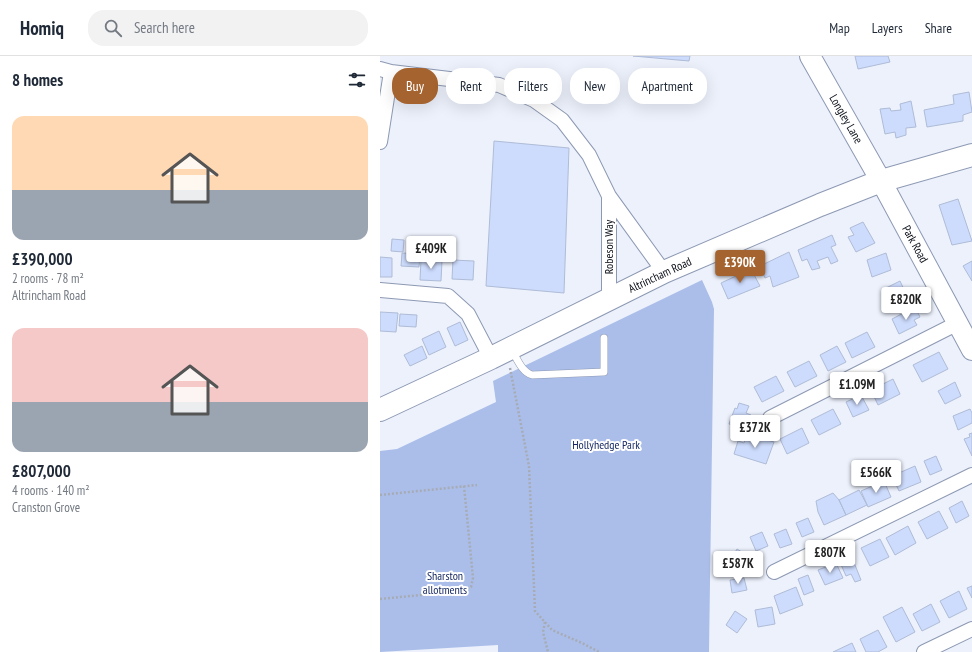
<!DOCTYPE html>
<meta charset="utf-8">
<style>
:root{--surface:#fff;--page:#f2f2f3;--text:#1f2937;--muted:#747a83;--line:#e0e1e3;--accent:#a4632f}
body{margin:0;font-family:"PT Sans Narrow",sans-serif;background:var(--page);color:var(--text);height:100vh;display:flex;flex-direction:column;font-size:15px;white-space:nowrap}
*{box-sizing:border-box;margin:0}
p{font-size:13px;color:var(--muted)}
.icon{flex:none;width:22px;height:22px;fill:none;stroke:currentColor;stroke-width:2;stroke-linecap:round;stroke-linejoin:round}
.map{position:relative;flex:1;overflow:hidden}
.side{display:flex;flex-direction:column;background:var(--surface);width:380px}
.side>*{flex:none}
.hud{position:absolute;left:12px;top:12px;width:380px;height:36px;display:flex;gap:8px}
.price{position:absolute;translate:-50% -34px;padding:0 9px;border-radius:4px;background:#fff;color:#222;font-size:13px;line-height:26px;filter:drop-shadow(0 1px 2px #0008)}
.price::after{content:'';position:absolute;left:50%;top:24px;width:12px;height:9px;margin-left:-6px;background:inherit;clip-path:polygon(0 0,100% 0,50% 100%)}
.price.active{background:var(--accent);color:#fff}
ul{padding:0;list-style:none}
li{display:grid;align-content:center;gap:8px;height:212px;padding:0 12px}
li span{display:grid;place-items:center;height:124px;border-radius:12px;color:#555}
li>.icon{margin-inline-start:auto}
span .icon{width:72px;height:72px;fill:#fffc;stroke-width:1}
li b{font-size:17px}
h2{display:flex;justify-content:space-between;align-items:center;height:48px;padding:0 12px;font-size:17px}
.chip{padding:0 14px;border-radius:16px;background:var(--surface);box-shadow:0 4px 16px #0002;font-size:14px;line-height:36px}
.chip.active{background:var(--accent);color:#fff}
header{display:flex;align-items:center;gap:24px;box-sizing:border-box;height:56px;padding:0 20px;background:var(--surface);border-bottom:1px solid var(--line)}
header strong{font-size:19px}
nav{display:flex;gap:22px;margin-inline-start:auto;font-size:14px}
.search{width:280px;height:36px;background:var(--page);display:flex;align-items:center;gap:10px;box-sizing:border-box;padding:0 14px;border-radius:16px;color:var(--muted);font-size:15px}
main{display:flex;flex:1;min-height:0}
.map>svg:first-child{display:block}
</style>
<header>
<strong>Homiq</strong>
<div class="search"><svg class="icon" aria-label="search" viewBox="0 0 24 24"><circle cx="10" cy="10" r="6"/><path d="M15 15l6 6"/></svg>Search here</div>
<nav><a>Map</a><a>Layers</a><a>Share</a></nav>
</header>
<main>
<section class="side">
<h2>8 homes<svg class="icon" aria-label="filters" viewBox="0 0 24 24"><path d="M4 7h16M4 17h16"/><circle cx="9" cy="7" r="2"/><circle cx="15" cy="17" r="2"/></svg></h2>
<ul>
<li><span style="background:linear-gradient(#ffd9b3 60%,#9aa5b1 0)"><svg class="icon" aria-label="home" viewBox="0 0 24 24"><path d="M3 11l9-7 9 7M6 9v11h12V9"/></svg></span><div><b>£390,000</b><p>2 rooms · 78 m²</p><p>Altrincham Road</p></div></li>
<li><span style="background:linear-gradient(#f6c9c9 60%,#9aa5b1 0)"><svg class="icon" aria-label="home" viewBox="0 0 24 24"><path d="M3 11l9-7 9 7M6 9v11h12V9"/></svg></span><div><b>£807,000</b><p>4 rooms · 140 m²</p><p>Cranston Grove</p></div></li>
</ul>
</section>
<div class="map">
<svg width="592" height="596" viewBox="0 0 592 596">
<rect width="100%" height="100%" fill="#ecf1fc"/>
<path fill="#abbee9" d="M 322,224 L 332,246 L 334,253 L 329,596 L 118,596 L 118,589 L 0,596 L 0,395 L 17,393 L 116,346 L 113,325 Z"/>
<path fill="#cddbfc" stroke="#afbcd7" d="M 253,0 L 310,0 L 309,5 Z
M 475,0 L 508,0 L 510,6 L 478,13 Z
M 589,36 L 592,56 L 583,59 L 583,65 L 547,71 L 544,54 L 574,48 L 573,39 Z
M 531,45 L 536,71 L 526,72 L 526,79 L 516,82 L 515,76 L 505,78 L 500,53 L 510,52 L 511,55 L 521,54 L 520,48 Z
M 114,85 L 189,92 L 184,237 L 106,230 Z
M 578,143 L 592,185 L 572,189 L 559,149 Z
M 483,166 L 495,187 L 476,196 L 468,181 L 474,179 L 470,172 Z
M 452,179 L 456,189 L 451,191 L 458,205 L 451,208 L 448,201 L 437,205 L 440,212 L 432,214 L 427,203 L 422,205 L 418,194 Z
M 12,183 L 24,184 L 23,196 L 11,195 Z
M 62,191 L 74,192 L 73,203 L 61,203 Z
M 409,196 L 419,221 L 393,231 L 390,220 L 385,222 L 380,210 Z
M 22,197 L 40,198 L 39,211 L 21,210 Z
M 506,197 L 511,214 L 492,221 L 487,204 Z
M 0,201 L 12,202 L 12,221 L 0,221 Z
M 41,204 L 62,205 L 61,225 L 40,224 Z
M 73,204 L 94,205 L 93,224 L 72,223 Z
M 592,205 L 592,225 L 583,210 Z
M 371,213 L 380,230 L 348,243 L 341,227 Z
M 520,225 L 529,244 L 520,249 L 517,244 L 508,248 L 502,234 Z
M 535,251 L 540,261 L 534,264 L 537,269 L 519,278 L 512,263 Z
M 0,256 L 18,257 L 16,276 L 0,275 Z
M 20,258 L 37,259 L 36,271 L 19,270 Z
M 80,266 L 88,284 L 75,290 L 67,272 Z
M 59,275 L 66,291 L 49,299 L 42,283 Z
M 487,276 L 495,291 L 472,302 L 465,287 Z
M 42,290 L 47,302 L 30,310 L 24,299 Z
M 457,290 L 466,306 L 448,315 L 440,299 Z
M 559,296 L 568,313 L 542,326 L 533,309 Z
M 429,305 L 437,320 L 415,331 L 407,316 Z
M 396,320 L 404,335 L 382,346 L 374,331 Z
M 513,323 L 520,338 L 498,349 L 491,334 Z
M 575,326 L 581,340 L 565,348 L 558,335 Z
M 481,339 L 489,354 L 473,361 L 466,346 Z
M 359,347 L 369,350 L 366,357 L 371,359 L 366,374 L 349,368 L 355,352 L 357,353 Z
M 453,353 L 461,368 L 439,379 L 431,364 Z
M 590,353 L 592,357 L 592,367 L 578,374 L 573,360 Z
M 422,372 L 429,387 L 407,398 L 400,383 Z
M 592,377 L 592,400 L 584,383 L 590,381 L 589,378 Z
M 367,378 L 394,386 L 386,408 L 354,398 L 358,385 L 364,387 Z
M 556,400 L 562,414 L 550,419 L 544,405 Z
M 535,410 L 541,426 L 519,435 L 512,420 Z
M 504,425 L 511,441 L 488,451 L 481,435 Z
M 479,434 L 487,449 L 466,459 L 459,444 Z
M 453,437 L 459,444 L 466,459 L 444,469 L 438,456 L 436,445 Z
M 582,445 L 589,460 L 576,467 L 569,452 Z
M 559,455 L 568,472 L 547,483 L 538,466 Z
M 428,462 L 434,476 L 422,481 L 416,467 Z
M 528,470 L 536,487 L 515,499 L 506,482 Z
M 406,473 L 412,488 L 400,492 L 394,478 Z
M 382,476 L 388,490 L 376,495 L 370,481 Z
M 500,483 L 509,501 L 490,510 L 481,492 Z
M 357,493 L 370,501 L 364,511 L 351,503 Z
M 471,499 L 481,524 L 475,526 L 471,518 L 466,520 L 459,504 Z
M 456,507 L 463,522 L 445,529 L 438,514 Z
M 428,519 L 434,535 L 424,539 L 418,523 Z
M 364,522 L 367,534 L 352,537 L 350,524 Z
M 592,530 L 592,542 L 587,532 Z
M 416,531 L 423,549 L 400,558 L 394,540 Z
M 579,535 L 587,553 L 569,562 L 560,545 Z
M 551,548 L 560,566 L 542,575 L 533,558 Z
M 392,551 L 395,568 L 378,571 L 375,554 Z
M 522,551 L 535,576 L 516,586 L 503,561 Z
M 355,555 L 367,563 L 357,577 L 346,569 Z
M 498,574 L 507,591 L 498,596 L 486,596 L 480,583 Z
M 472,587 L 476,596 L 453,596 Z"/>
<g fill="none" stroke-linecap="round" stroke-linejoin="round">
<defs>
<path id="service" d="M 132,294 C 137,303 142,316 152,319 L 224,316 L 224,282"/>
<path id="minor" d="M 0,13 L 11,16 L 119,29 L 154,44 L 182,64 L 209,99 L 229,140 L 284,216
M 0,86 L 11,16
M 229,140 L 229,243
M 0,234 L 68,240 L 88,258 L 111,302
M 390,362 L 578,267
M 394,516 L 592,419
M 544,596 L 592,573"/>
<path id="secondary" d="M 430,0 L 501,125 L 592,294"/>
<path id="primary" d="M 0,354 L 111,302 L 284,216 L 440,149 L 501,125 L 592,99"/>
</defs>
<use href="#service" stroke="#8d99b3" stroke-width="8"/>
<use href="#minor" stroke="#8d99b3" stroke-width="16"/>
<use href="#secondary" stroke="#8d99b3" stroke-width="22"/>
<use href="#primary" stroke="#8d99b3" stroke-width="24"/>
<path stroke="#a6abb5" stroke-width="2.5" stroke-dasharray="2 2" stroke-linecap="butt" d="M 130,312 L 149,410 L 155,555 L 172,574 L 202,587 L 219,596
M 0,439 L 97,429
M 0,543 L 82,535 L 91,531 L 93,522 L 84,430
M 165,566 L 163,576 L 168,596"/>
<use href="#service" stroke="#fff" stroke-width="7"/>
<use href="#minor" stroke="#fff" stroke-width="14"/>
<use href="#secondary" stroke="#fff" stroke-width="20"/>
<use href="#primary" stroke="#fff" stroke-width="22"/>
</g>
<g text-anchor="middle" stroke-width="4" stroke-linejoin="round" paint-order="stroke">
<g font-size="12" fill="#0b0f18" stroke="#fff">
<text transform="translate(466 63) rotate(60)" y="4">Longley Lane</text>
<text transform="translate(535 188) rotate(61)" y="4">Park Road</text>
<text transform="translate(229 191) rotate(-90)" y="4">Robeson Way</text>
<text transform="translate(280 219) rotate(-25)" y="4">Altrincham Road</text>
</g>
<g font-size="12" fill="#11245f" stroke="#fff">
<text x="226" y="393">Hollyhedge Park</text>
<text x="65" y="524">Sharston<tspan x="65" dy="14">allotments</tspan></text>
</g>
</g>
</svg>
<b class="price" style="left:51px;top:214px">£409K</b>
<b class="price active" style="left:360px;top:228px">£390K</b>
<b class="price" style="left:526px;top:265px">£820K</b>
<b class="price" style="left:477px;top:350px">£1.09M</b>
<b class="price" style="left:375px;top:393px">£372K</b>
<b class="price" style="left:496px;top:438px">£566K</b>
<b class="price" style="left:450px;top:518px">£807K</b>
<b class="price" style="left:358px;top:529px">£587K</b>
<div class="hud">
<a class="chip active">Buy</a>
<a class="chip">Rent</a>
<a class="chip">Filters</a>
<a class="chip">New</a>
<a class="chip">Apartment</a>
</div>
</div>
</main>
